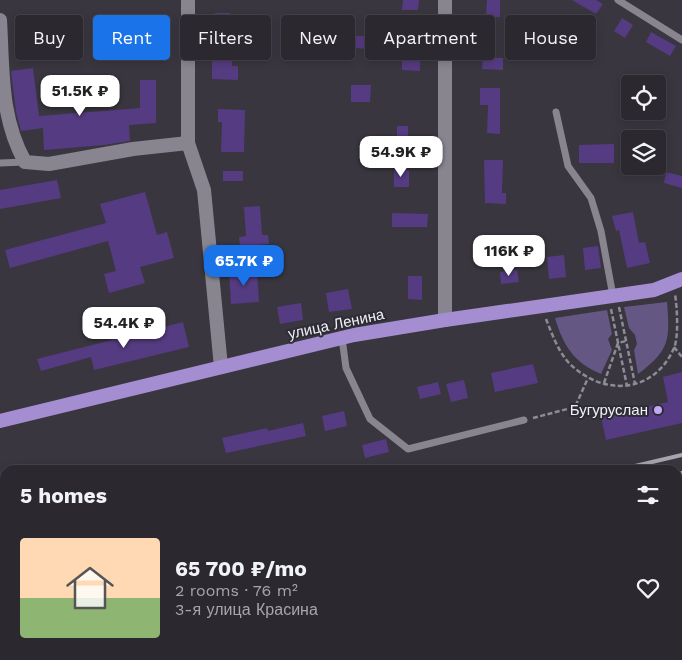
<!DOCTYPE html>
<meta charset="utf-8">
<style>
:root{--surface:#2b282f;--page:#333037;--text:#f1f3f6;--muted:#a6a6aa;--line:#47444b;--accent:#1a73e8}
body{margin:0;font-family:"Work Sans",sans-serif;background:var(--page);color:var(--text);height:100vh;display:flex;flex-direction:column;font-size:19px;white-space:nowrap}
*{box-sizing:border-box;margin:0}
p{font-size:16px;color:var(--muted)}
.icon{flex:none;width:28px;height:28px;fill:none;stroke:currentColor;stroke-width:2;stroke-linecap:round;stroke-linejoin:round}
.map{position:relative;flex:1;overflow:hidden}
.panel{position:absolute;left:0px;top:465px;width:682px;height:195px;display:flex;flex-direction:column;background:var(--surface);border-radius:15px 15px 0 0;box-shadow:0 2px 8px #0003,0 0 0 1px var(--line)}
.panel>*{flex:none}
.guide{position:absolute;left:15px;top:15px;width:652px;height:45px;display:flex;gap:10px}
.fabs{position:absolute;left:621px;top:75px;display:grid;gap:10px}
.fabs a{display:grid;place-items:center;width:45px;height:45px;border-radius:5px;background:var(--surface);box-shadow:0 2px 8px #0003,0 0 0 1px var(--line);font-size:25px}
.price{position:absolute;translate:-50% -42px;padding:0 11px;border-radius:10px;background:#fff;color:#222;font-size:16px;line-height:32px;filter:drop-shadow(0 1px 2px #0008)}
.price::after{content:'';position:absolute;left:50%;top:30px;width:15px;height:11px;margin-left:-8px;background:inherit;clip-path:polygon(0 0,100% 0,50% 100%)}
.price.selected{background:var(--accent);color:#fff}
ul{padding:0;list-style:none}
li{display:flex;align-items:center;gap:15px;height:125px;padding:0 20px}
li+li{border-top:1px solid var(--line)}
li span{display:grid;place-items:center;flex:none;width:140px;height:100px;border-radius:5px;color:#555}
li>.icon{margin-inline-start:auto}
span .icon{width:60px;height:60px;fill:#fffc;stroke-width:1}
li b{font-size:21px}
h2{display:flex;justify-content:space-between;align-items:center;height:60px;padding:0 20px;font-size:21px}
.pill{padding:0 18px;border-radius:5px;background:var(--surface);box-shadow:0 2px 8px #0003,0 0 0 1px var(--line);font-size:18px;line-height:45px}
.pill.selected{background:var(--accent);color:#fff}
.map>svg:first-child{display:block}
</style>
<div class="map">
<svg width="682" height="660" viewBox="0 0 682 660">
<rect width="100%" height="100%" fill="#39363f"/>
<path fill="#655784" d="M 667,302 C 670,340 670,350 638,374 L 634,350 L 637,344 L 635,335 L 629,328 L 624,307 Z
M 607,310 L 612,334 L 608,339 L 612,350 L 601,374 C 574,363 563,345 555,318 Z"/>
<path fill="#553b81" d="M 403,0 L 419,0 L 418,10 L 402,10 Z
M 487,0 L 500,0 L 500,17 L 486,17 Z
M 572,0 L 596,0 L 603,4 L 596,14 Z
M 215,13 L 230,13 L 229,43 L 232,43 L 232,66 L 238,66 L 238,80 L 212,79 L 212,54 L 210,54 L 210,43 L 215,43 Z
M 622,18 L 633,25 L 625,38 L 614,31 Z
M 144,21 L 159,21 L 158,47 L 143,47 Z
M 651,32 L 676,46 L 670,56 L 646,42 Z
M 352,36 L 372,36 L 372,49 L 352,48 Z
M 483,57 L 503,58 L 503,70 L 482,69 Z
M 402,59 L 420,60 L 420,71 L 402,70 Z
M 33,68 L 39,116 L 140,108 L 140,80 L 156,80 L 156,123 L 129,125 L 130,141 L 104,145 L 44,150 L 43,128 L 21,131 L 16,112 L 11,71 Z
M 351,85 L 371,85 L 370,102 L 351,102 Z
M 480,88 L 500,88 L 500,134 L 487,133 L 488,105 L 480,105 Z
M 218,109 L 245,110 L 244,152 L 221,152 L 222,122 L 218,122 Z
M 397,126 L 408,126 L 408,139 L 397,139 Z
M 614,144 L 614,163 L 579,163 L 579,145 Z
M 484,160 L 503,160 L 502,193 L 506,193 L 506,204 L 485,203 Z
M 394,170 L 409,170 L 409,187 L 394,187 Z
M 223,171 L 243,171 L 243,181 L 223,181 Z
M 666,172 L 682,176 L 682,188 L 664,183 Z
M 57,180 L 61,198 L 0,209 L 0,190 Z
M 145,192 L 157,235 L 167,232 L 174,258 L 140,267 L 145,283 L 109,293 L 104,274 L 116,271 L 108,241 L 10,268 L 5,250 L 106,223 L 100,204 Z
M 260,206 L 262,235 L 268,235 L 269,244 L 240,246 L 239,237 L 246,236 L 244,207 Z
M 633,212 L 639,243 L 645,242 L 650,263 L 627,268 L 619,230 L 616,231 L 612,216 Z
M 392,213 L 428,214 L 427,227 L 392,227 Z
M 476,240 L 494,240 L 493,256 L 475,256 Z
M 598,246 L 601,268 L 585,270 L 583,248 Z
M 564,255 L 566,277 L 549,279 L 547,257 Z
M 257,270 L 259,302 L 231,304 L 229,272 Z
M 517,270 L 519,282 L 501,284 L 500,272 Z
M 408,276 L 422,276 L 422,300 L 408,299 Z
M 348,289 L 352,309 L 329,312 L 326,293 Z
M 301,303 L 303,320 L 280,324 L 277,307 Z
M 183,322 L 189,347 L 94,370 L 91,357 L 41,371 L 37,359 Z
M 533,364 L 538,383 L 495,392 L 491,373 Z
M 682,372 L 682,423 L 606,440 L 601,417 L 668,402 L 663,377 Z
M 464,380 L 468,398 L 451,402 L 446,384 Z
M 438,382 L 441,394 L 420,399 L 417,387 Z
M 344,411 L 347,426 L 325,431 L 322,416 Z
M 303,423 L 306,436 L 226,453 L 222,438 L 267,428 L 268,431 Z
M 386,439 L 389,452 L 365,458 L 362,445 Z"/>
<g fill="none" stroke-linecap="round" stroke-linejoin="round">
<path stroke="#8d8b93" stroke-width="2.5" stroke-dasharray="5 2.5" stroke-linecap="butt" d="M 619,307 L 635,384
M 611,309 L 627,386
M 546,319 C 552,334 558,351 569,363 C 603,397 654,394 674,348 C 679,336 677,307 675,294
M 674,347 L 682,357
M 604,383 L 618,343 L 626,341
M 533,418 L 575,407 L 588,378"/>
<path stroke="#888590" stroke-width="7" d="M 618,0 L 682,40
M 556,112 L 568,166 L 591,198 L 601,231 L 613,296
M 0,163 L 25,162
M 342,338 L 346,368 L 370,419 L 408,449 L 524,420"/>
<path stroke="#888590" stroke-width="14" d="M 188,0 L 188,143 L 204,190 L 221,367
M 0,20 C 3,70 0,117 25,162 L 49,164 L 133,149 L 188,143
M 445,320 L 445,0
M 678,577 L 682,576
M 606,655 L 607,660
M 306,660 L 324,655"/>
<path stroke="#a48ed1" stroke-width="14" d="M 0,421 L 354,335 L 445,320 L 654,290 L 682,279"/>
<path stroke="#a7a5ac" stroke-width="4" d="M 618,470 L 682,455
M 678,474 L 682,473
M 681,524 L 682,524
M 678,544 L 682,543
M 0,592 L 5,591
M 0,605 L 5,604
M 122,660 L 148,655
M 169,660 L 185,655"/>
</g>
<circle fill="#c0a8f4" stroke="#2e2c35" stroke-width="2" cx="658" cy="410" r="5"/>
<g text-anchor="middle" stroke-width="4" stroke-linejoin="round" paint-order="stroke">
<g font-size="15" fill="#f1f0f6" stroke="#2e2c35">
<text transform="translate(336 324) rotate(-12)" y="5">улица Ленина</text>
</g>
<g font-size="15" fill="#f1f0f6" stroke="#2e2c35" text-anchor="end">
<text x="648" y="415">Бугуруслан</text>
</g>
</g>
</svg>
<div class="fabs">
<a><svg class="icon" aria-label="locate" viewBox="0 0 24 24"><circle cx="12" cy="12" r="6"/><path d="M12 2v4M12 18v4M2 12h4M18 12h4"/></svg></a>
<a><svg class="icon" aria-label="layers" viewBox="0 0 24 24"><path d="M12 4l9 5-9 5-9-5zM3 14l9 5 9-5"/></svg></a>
</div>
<b class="price" style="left:80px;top:117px">51.5K ₽</b>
<b class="price" style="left:401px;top:178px">54.9K ₽</b>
<b class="price" style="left:509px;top:277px">116K ₽</b>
<b class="price selected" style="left:244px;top:287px">65.7K ₽</b>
<b class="price" style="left:124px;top:349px">54.4K ₽</b>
<div class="guide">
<a class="pill">Buy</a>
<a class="pill selected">Rent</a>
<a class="pill">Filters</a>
<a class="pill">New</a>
<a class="pill">Apartment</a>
<a class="pill">House</a>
</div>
<section class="panel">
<h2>5 homes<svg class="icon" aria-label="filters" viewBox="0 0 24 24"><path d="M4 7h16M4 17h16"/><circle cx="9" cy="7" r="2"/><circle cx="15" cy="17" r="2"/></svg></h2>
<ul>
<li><span style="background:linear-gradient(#ffd9b3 60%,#8fb573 0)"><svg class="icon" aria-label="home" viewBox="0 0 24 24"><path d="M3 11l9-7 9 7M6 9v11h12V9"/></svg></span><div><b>65 700 ₽/mo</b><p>2 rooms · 76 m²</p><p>3-я улица Красина</p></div><svg class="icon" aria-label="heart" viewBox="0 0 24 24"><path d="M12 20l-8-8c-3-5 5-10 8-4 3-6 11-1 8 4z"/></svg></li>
</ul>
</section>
</div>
